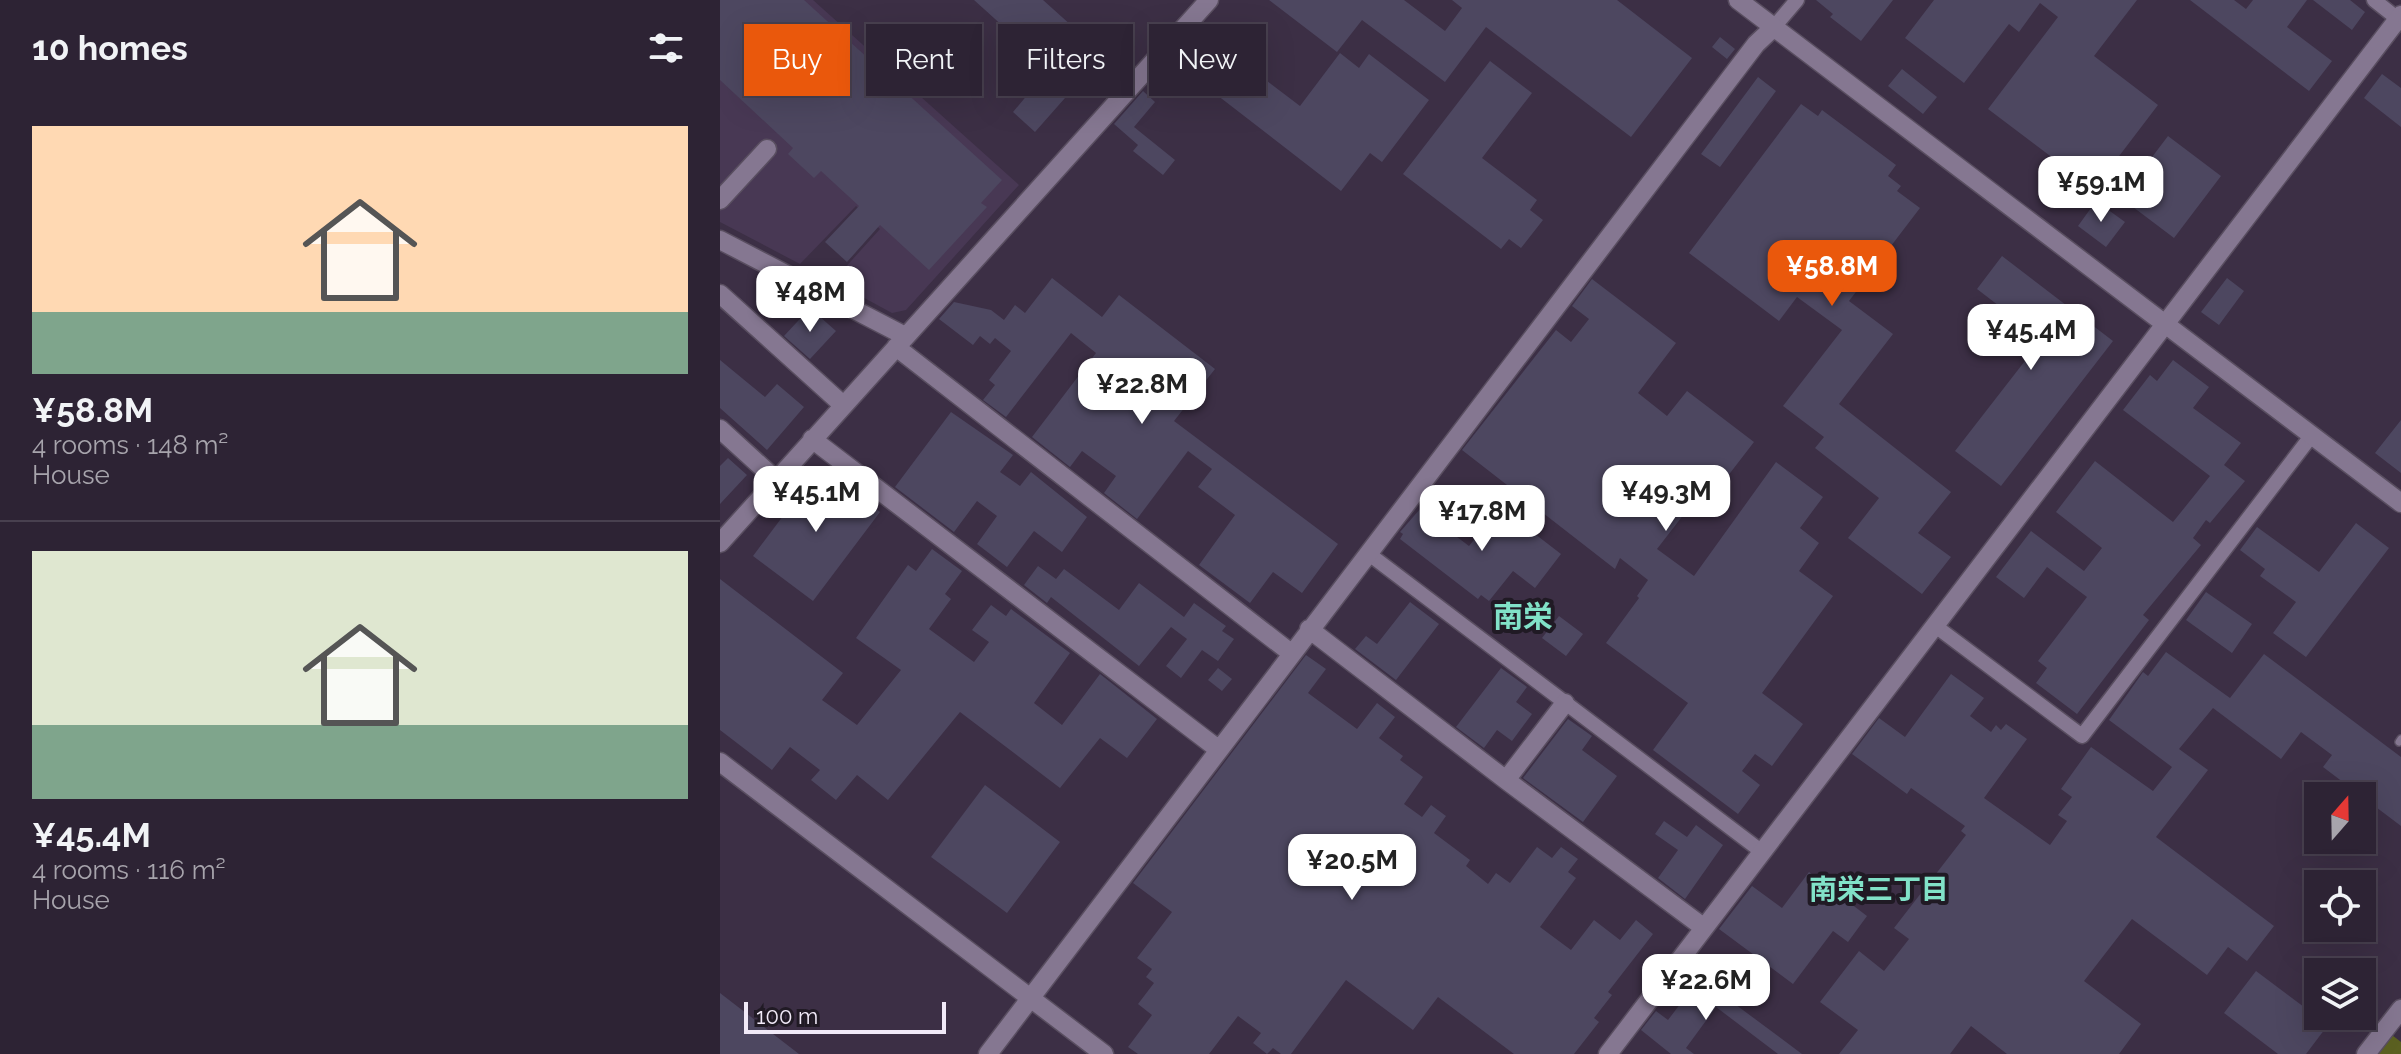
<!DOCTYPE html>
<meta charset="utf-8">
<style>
:root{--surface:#2d2334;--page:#392f40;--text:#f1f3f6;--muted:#a7a4ac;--line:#48404f;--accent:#ea580c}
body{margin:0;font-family:Raleway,"Noto Sans JP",sans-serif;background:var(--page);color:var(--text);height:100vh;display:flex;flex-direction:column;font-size:30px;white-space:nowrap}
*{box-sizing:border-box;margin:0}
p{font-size:26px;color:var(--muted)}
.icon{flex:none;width:44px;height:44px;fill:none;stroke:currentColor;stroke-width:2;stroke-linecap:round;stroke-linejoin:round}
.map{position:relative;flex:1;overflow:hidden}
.details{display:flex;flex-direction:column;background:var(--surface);width:720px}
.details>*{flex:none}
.hud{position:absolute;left:24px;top:24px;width:760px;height:72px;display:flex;gap:16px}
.needle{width:52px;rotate:20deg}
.buttons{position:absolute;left:1584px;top:782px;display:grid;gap:16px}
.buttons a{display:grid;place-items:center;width:72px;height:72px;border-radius:0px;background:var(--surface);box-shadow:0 8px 32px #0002,0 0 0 2px var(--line);font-size:40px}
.scale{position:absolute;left:24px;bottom:20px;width:202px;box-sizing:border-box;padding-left:8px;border:4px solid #f1eaf8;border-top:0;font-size:22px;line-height:28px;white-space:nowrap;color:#f1eaf8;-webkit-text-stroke:6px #201a24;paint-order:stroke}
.price{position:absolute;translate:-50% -68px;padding:0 18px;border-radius:16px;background:#fff;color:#222;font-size:26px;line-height:52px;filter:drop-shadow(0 2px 4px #0008)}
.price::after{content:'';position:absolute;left:50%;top:48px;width:24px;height:18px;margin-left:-12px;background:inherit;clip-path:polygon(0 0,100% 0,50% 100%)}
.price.active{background:var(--accent);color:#fff}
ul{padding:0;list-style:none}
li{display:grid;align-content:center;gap:16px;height:424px;padding:0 32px}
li+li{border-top:2px solid var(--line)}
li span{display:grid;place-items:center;height:248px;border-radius:0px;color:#555}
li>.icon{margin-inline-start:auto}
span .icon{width:144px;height:144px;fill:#fffc;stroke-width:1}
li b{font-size:34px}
h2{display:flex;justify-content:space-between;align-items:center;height:96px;padding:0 32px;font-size:34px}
.tag{padding:0 28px;border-radius:0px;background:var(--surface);box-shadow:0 8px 32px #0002,0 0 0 2px var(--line);font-size:28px;line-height:72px}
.tag.active{background:var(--accent);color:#fff}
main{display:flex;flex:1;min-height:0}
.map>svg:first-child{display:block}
</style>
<main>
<section class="details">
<h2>10 homes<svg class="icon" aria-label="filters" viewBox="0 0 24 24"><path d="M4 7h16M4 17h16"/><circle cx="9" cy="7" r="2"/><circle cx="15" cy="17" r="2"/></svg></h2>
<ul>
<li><span style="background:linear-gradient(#ffd9b3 75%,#7fa58c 0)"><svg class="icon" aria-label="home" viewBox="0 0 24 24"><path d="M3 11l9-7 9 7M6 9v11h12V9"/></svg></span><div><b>¥58.8M</b><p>4 rooms · 148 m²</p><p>House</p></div></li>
<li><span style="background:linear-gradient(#dfe7d0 70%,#7fa58c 0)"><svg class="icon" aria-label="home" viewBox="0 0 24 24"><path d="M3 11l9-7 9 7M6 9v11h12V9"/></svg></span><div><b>¥45.4M</b><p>4 rooms · 116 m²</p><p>House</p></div></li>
</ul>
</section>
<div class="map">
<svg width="1681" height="1054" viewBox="0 0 1681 1054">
<rect width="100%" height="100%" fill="#3c2f45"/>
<path fill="#483854" d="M 0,0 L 93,0 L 299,185 L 186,310 L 172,313 L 113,281 L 160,229 L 136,206 L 80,264 L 0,222 Z"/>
<path fill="#5b6021" d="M 1672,1035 L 1681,1042 L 1681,1054 L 1658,1054 Z"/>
<path fill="#4d4760" d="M 0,0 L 84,0 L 282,180 L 261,203 L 267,207 L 209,270 L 160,225 L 127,262 L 105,242 L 139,206 L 101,171 L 94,178 L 68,154 L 73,148 L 0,80 Z
M 254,0 L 323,0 L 362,35 L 353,44 L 375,64 L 315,132 L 293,112 L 309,93 L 295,81 L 317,57 Z
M 549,0 L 684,0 L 725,31 L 742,8 L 732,0 L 897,0 L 972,58 L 911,137 L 766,27 L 725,82 L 642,20 L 617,52 Z
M 1096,0 L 1173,0 L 1141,41 L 1110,17 L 1113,14 Z
M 1214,0 L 1417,0 L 1374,56 L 1438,105 L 1374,189 L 1268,109 L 1338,17 L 1320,3 L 1299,32 L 1289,24 L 1244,83 L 1185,38 Z
M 1470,0 L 1514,0 L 1526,9 L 1533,0 L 1587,0 L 1567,27 L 1612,61 L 1589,91 Z
M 1593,0 L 1630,0 L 1645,12 L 1632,30 Z
M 1000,37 L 1015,49 L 1007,59 L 992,47 Z
M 509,52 L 580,106 L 620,53 L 639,68 L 649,54 L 709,100 L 662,162 L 650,153 L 621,191 L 484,85 Z
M 770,61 L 812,93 L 762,158 L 817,200 L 810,210 L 823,220 L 801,248 L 789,239 L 781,249 L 683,174 Z
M 1182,69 L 1217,97 L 1203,114 L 1168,86 Z
M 1662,74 L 1681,88 L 1681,127 L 1644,98 Z
M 1038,77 L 1056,91 L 1000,167 L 981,154 Z
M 423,91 L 435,102 L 414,127 L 455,160 L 443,175 L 413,151 L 418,145 L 394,124 Z
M 1081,104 L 1098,116 L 1102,110 L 1176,165 L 1168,176 L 1181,186 L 1177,191 L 1200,208 L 1129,301 L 1173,334 L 1119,404 L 1231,492 L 1198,533 L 1231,557 L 1202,594 L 1128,538 L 1159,498 L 1095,448 L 1104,437 L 1063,406 L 1122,330 L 1077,297 L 1059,321 L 969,253 Z
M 1448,136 L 1501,176 L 1454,238 L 1413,207 L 1438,174 L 1426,165 Z
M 1376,201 L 1405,222 L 1386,247 L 1358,226 Z
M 1282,256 L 1393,341 L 1281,486 L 1235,451 L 1322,339 L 1257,289 Z
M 332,278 L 382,317 L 399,295 L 495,369 L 454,421 L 618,544 L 582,593 L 553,572 L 530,603 L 479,565 L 515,515 L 478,487 L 492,469 L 468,451 L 417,519 L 384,493 L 396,476 L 362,451 L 350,467 L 312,437 L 376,353 L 351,333 L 286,417 L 263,400 L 275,385 L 269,380 L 291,351 L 275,338 L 270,344 L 260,336 L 253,345 L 219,319 L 234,302 L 271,310 L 284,320 L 295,305 L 305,313 Z
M 1507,278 L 1524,291 L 1499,325 L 1481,312 Z
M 872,279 L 956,343 L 918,393 L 947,416 L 967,391 L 1034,442 L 987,503 L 978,496 L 937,549 L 974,576 L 1056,462 L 1103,497 L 1080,528 L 1099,543 L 1079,571 L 1113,596 L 1042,693 L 1083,724 L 1052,766 L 1035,754 L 1022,771 L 1040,785 L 1018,814 L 933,750 L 968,703 L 886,643 L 919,598 L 917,596 L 928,580 L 900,558 L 895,569 L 742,450 L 836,330 L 851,342 L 869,319 L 852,306 Z
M 90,308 L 116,331 L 90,359 L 64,336 Z
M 0,360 L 45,397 L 57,384 L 84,407 L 47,450 L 0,408 Z
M 1453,360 L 1489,387 L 1473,408 L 1521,443 L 1504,465 L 1525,481 L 1490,523 L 1486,520 L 1473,538 L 1481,545 L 1423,615 L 1429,620 L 1357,714 L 1316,683 L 1327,668 L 1318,661 L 1367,597 L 1327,567 L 1304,598 L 1276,577 L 1311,531 L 1364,571 L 1382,548 L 1336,512 L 1375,461 L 1453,522 L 1490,476 L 1403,410 L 1430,375 L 1437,381 Z
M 231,412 L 293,455 L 280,472 L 300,486 L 311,472 L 367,517 L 342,552 L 314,531 L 287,567 L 257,544 L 277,516 L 257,501 L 234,532 L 175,487 Z
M 1681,420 L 1681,473 L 1655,453 Z
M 8,458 L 27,475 L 0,504 L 0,466 Z
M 99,468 L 160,512 L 93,601 L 33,556 Z
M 780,507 L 841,554 L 815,588 L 793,571 L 769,601 L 761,595 L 758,599 L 680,539 L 683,534 L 680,532 L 700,509 L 749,546 Z
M 1636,523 L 1669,548 L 1586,657 L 1553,633 L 1576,602 L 1540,576 L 1545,569 L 1520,550 L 1537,527 L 1599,572 Z
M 212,549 L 242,571 L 225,594 L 231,599 L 209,629 L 254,662 L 269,642 L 252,630 L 271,605 L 286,616 L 291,609 L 350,653 L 314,703 L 342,725 L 380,674 L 437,719 L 407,758 L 380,738 L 340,788 L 240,712 L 168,800 L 137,775 L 116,800 L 91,780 L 100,770 L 70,747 L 52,770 L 0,730 L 0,579 L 123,673 L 102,700 L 137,725 L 181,670 L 136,638 L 188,565 L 196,571 Z
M 318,566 L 336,579 L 344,569 L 399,610 L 419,583 L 464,617 L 474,603 L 506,626 L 502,631 L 514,639 L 498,661 L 482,650 L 461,678 L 446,666 L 467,639 L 451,627 L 419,666 L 331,597 L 327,603 L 304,585 Z
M 1486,592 L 1532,624 L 1512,653 L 1466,620 Z
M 690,602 L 719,624 L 676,680 L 635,649 L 646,636 L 657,644 Z
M 839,616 L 863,634 L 846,656 L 822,638 Z
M 1446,652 L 1510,698 L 1544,654 L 1681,757 L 1681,826 L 1603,767 L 1612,755 L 1581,732 L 1561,759 L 1493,708 L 1459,749 L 1488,770 L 1436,837 L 1554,926 L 1527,961 L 1508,947 L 1487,975 L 1412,919 L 1364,981 L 1421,1024 L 1399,1054 L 1287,1054 L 1251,1026 L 1230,1054 L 1119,1054 L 1138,1030 L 1100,1002 L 1139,951 L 1164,971 L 1189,939 L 1174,928 L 1246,835 L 1241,831 L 1245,826 L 1191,788 L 1187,794 L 1132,754 L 1159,718 L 1185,737 L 1231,674 L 1264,698 L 1250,716 L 1271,732 L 1276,725 L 1281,730 L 1286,724 L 1307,739 L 1264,798 L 1330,845 L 1347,821 L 1338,815 L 1352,797 L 1341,789 L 1371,747 L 1433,791 L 1452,767 L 1389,720 L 1423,672 L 1428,676 Z
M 586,655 L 606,669 L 588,693 L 637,729 L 657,703 L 675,717 L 659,738 L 683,756 L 680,760 L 703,777 L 684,804 L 702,817 L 711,805 L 726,816 L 714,833 L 750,860 L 746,866 L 768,884 L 776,873 L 790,883 L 817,847 L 832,858 L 841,847 L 858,859 L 848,872 L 856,878 L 820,927 L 851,950 L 874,920 L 900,940 L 916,920 L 933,934 L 888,992 L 892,995 L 874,1018 L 879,1022 L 854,1054 L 794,1054 L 718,997 L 693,1030 L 626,980 L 571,1054 L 561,1054 L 553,1048 L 547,1054 L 533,1043 L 541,1033 L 518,1016 L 489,1054 L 418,1054 L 408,1047 L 432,1015 L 418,1004 L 434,983 L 426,977 L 432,969 L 417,958 L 452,912 L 413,883 Z
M 498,668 L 512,679 L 502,691 L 488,680 Z
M 781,668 L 807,687 L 796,702 L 812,714 L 792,741 L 777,730 L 764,748 L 736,727 Z
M 848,719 L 872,736 L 862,750 L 897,776 L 863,822 L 803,778 Z
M 265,785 L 340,842 L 287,913 L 211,857 Z
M 944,821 L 967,837 L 976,825 L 1003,845 L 965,899 L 938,878 L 958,850 L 935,834 Z
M 1089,872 L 1147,916 L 1128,942 L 1113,931 L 1073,984 L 999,929 L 1032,886 L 1062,908 Z
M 1536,971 L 1608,1025 L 1586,1054 L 1558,1054 L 1504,1013 Z
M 980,978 L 1082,1054 L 1058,1054 L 996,1007 L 966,1048 L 974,1054 L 951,1054 L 921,1030 L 936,1011 L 948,1020 Z
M 0,993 L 79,1054 L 0,1054 Z"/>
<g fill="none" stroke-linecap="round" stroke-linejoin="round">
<defs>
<path id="service" d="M 1679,742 L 1681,739"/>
<path id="minor" d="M 1654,0 L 1678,19
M 1054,27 L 1077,0
M 649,554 L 1041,851
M 1214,625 L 1362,736 L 1592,435"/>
<path id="tertiary" d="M 1018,0 L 1681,503
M 0,200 L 47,149
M 0,240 L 185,336
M 0,294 L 123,405
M 176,347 L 571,653
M 0,429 L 56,480
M 92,439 L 498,749
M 0,543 L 489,0
M 589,629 L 786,780 L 983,927
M 0,762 L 384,1054
M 786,780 L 845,703
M 268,1054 L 1036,44 L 1054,27
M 888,1054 L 1681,15
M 1646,1054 L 1681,1009"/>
</defs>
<use href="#service" stroke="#594e60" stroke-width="10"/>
<use href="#minor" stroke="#594e60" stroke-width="17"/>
<use href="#tertiary" stroke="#594e60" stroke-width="21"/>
<use href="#service" stroke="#857791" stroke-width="7"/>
<use href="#minor" stroke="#857791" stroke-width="14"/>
<use href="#tertiary" stroke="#857791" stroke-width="18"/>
</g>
<g text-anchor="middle" stroke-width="8" stroke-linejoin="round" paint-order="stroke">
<g font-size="28" font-weight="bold" fill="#81e2c8" stroke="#201a24">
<text x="1159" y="899">南栄三丁目</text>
</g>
<g font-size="30" font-weight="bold" fill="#81e2c8" stroke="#201a24">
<text x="803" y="627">南栄</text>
</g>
</g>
</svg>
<div class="buttons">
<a><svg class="needle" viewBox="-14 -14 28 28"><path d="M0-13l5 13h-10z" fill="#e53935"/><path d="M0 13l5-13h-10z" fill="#a7a4ac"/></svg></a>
<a><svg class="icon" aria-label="locate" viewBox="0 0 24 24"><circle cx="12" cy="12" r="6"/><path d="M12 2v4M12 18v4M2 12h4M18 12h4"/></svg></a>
<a><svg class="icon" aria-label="layers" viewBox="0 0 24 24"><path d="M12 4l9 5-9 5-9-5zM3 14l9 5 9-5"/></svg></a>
</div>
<div class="scale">100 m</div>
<b class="price" style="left:1381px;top:224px">¥59.1M</b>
<b class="price active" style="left:1112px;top:308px">¥58.8M</b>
<b class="price" style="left:90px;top:334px">¥48M</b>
<b class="price" style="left:1311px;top:372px">¥45.4M</b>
<b class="price" style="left:422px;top:426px">¥22.8M</b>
<b class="price" style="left:946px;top:533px">¥49.3M</b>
<b class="price" style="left:96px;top:534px">¥45.1M</b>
<b class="price" style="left:762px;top:553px">¥17.8M</b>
<b class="price" style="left:632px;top:902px">¥20.5M</b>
<b class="price" style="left:986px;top:1022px">¥22.6M</b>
<div class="hud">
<a class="tag active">Buy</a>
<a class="tag">Rent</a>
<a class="tag">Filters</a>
<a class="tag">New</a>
</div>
</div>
</main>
